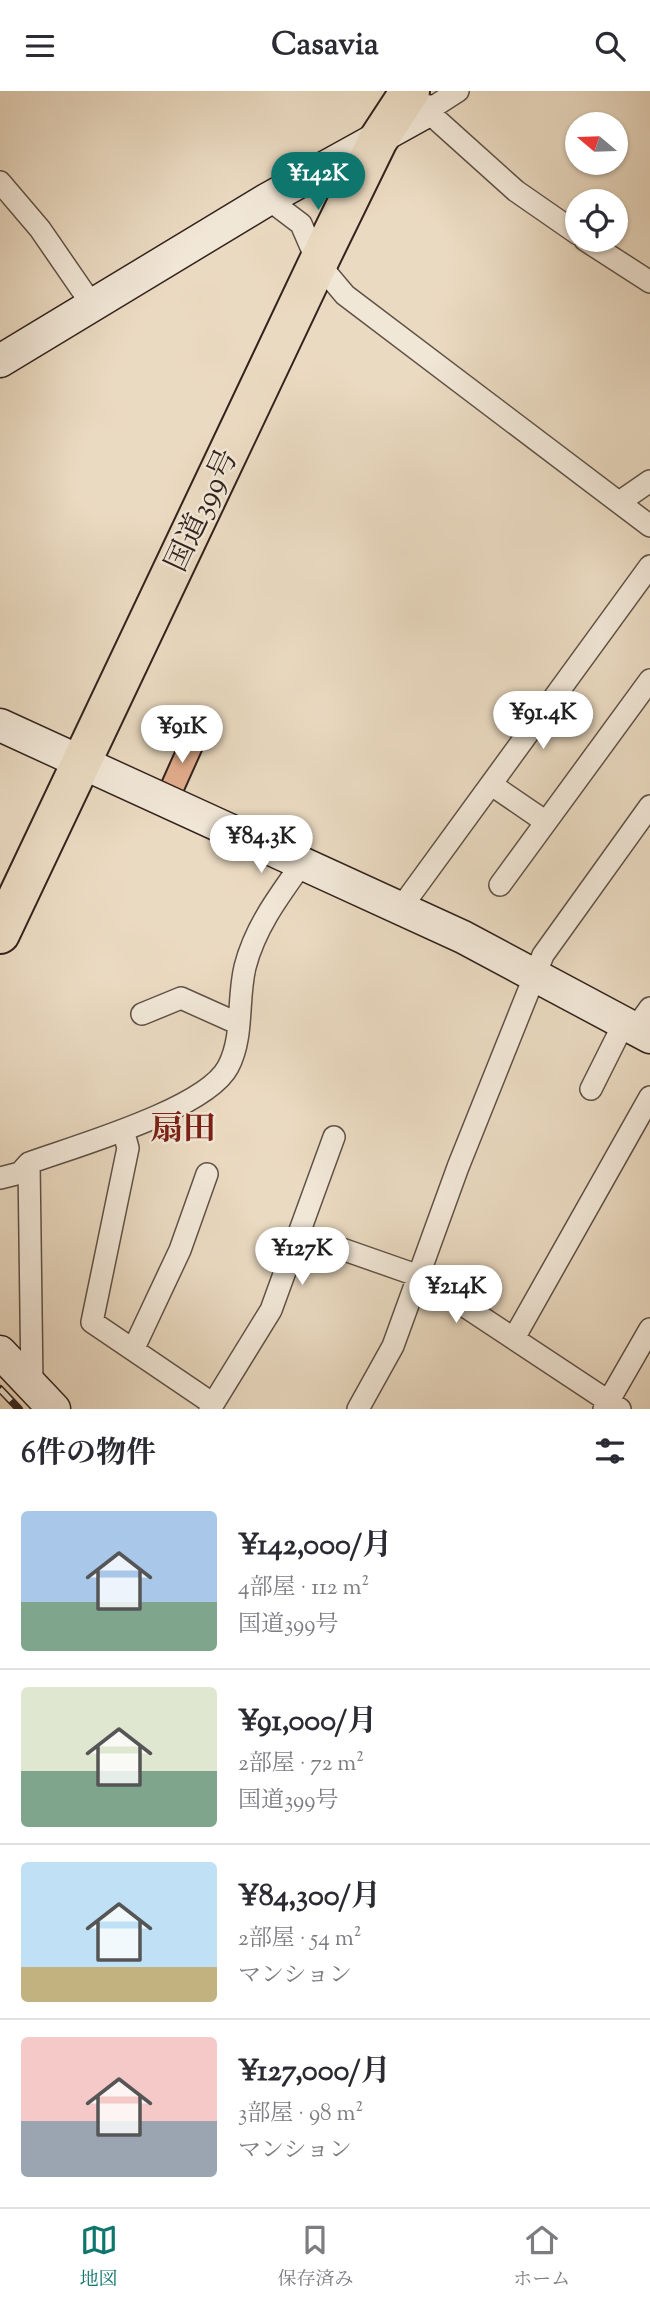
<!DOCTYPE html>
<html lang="ja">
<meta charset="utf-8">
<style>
:root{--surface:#fff;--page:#f7f7f7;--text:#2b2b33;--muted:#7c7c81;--line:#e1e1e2;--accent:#0f766e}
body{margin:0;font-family:"Sorts Mill Goudy","Noto Serif JP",serif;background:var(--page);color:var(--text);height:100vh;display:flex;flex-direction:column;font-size:26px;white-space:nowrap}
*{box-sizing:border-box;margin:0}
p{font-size:23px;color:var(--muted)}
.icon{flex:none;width:38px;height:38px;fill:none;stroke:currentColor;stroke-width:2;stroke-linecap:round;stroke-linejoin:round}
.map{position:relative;height:1318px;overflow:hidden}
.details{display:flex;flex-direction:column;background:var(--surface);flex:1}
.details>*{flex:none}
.needle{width:46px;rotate:289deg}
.fabs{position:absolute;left:565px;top:21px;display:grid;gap:14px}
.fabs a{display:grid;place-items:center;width:63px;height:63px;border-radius:50%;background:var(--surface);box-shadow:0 2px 5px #0004;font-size:35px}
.price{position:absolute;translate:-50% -60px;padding:0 16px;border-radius:24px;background:#fff;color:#222;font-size:23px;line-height:46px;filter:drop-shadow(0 2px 4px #0008)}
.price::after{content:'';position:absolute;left:50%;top:42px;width:21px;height:16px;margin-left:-10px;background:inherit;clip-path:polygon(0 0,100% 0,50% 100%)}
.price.active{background:var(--accent);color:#fff}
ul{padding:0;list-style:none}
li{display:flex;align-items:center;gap:21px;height:175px;padding:0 21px}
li+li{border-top:2px solid var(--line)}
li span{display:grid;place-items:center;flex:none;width:196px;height:140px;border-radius:7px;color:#555}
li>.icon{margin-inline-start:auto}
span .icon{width:84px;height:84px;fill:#fffc;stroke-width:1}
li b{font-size:30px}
h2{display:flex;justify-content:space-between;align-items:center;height:84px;padding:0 21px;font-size:30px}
header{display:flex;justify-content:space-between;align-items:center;height:91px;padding:0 21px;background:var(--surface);font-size:32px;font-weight:700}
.menu{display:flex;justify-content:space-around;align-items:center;height:98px;border-top:2px solid var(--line);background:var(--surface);font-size:19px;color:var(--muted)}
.menu a{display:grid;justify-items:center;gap:4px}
.menu .active{color:var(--accent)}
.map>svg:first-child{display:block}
</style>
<header><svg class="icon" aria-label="menu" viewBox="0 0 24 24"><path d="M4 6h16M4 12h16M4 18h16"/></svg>Casavia<svg class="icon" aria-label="search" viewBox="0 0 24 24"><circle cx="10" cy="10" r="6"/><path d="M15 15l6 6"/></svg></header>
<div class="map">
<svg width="650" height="1318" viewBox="0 0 650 1318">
<rect width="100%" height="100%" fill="#eadac1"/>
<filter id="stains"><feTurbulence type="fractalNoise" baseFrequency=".00286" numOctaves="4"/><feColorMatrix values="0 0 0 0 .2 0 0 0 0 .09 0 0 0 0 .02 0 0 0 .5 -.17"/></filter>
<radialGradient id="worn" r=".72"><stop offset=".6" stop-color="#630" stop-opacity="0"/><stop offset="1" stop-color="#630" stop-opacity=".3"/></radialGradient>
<path fill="#e3ad8d" stroke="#32231e" stroke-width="2" d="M 182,645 L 204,655 L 183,702 L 161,692 Z"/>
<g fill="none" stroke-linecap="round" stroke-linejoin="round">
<defs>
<path id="street" d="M 458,0 L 427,20 L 516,100 L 578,143
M 0,91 L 40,138 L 93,215
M 268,108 L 301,133 L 318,172 L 345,204 L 650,435
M 585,149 L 650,191
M 621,410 L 650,390
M 492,694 L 546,731
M 500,794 L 650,589
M 400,818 L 650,475
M 142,923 L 181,907 L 239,933
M 635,938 L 650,917
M 591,998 L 624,932
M 123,1039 L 128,1057 L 92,1231 L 213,1313
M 29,1072 L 32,1294
M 0,1087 L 20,1082 L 29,1072 C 76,1055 206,1018 228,976 C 244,946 237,909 245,876 C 255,837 278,806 301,774
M 299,1143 L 419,1185 L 620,1318
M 514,1247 L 650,1006
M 133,1259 L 180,1159 L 207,1083
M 210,1318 L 271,1219 L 334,1046
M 358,1318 L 393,1255 L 458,1076 L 543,864 L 650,715
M 604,1318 L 650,1238"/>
<path id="secondary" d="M 0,270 L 268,108 L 427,20
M 0,634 L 463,846 L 650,946
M 0,1261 L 54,1318"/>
<path id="highway" d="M 0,843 L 318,172 L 378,49 L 410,0"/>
</defs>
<use href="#street" stroke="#605147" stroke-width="24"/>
<use href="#secondary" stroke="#32231e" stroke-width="35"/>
<use href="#highway" stroke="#32231e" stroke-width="42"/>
<use href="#street" stroke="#f1e7d7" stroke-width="21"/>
<use href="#secondary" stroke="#f1e7d7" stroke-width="32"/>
<use href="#highway" stroke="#eadac1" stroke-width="38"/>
<defs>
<path id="rail" d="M 0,1298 L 19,1318"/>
</defs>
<use href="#rail" stroke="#32231e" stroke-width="8"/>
<use href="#rail" stroke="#f1e7d7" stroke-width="5" stroke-dasharray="16" stroke-linecap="butt"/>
</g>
<g text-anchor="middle" stroke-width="5" stroke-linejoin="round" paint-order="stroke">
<g font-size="30" fill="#32231e" stroke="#f1e7d7">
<text transform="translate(201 419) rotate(-65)" y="10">国道399号</text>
</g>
<g font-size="33" font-weight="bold" fill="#7a1f14" stroke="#f1e7d7">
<text x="183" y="1048">扇田</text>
</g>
</g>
<rect width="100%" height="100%" filter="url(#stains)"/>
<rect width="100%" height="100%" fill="url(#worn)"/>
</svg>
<div class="fabs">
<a><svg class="needle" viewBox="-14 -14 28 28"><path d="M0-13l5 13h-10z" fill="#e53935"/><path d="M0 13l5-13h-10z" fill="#7c7c81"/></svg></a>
<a><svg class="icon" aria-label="locate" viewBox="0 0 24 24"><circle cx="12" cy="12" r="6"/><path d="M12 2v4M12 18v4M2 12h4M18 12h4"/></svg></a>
</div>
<b class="price active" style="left:318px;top:121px">¥142K</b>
<b class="price" style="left:543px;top:660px">¥91.4K</b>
<b class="price" style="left:182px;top:674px">¥91K</b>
<b class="price" style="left:261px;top:784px">¥84.3K</b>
<b class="price" style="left:302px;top:1196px">¥127K</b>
<b class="price" style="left:456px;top:1234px">¥214K</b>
</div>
<section class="details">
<h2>6件の物件<svg class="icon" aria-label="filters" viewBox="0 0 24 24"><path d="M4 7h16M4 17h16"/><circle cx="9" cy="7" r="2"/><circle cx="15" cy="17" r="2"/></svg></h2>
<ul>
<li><span style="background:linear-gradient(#a9c7e8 65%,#7fa58c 0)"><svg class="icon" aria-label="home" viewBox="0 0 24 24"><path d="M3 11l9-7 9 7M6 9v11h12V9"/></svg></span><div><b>¥142,000/月</b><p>4部屋 · 112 m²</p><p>国道399号</p></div></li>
<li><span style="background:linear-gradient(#dfe7d0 60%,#7fa58c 0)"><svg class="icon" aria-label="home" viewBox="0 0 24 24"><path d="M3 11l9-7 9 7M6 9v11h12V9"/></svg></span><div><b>¥91,000/月</b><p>2部屋 · 72 m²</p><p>国道399号</p></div></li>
<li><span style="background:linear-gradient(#bfe0f5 75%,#c2b280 0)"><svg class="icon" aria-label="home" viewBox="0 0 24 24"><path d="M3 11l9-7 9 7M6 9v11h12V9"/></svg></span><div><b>¥84,300/月</b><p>2部屋 · 54 m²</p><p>マンション</p></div></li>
<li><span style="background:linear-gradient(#f6c9c9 60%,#9aa5b1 0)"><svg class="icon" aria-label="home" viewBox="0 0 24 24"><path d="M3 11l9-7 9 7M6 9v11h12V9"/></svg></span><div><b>¥127,000/月</b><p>3部屋 · 98 m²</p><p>マンション</p></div></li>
</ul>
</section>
<nav class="menu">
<a class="active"><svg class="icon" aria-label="map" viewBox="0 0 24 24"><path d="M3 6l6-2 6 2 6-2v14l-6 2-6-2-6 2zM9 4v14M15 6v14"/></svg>地図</a>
<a><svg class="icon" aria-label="saved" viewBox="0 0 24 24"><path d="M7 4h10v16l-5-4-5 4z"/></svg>保存済み</a>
<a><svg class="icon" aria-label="home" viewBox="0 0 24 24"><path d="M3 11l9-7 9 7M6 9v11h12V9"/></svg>ホーム</a>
</nav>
